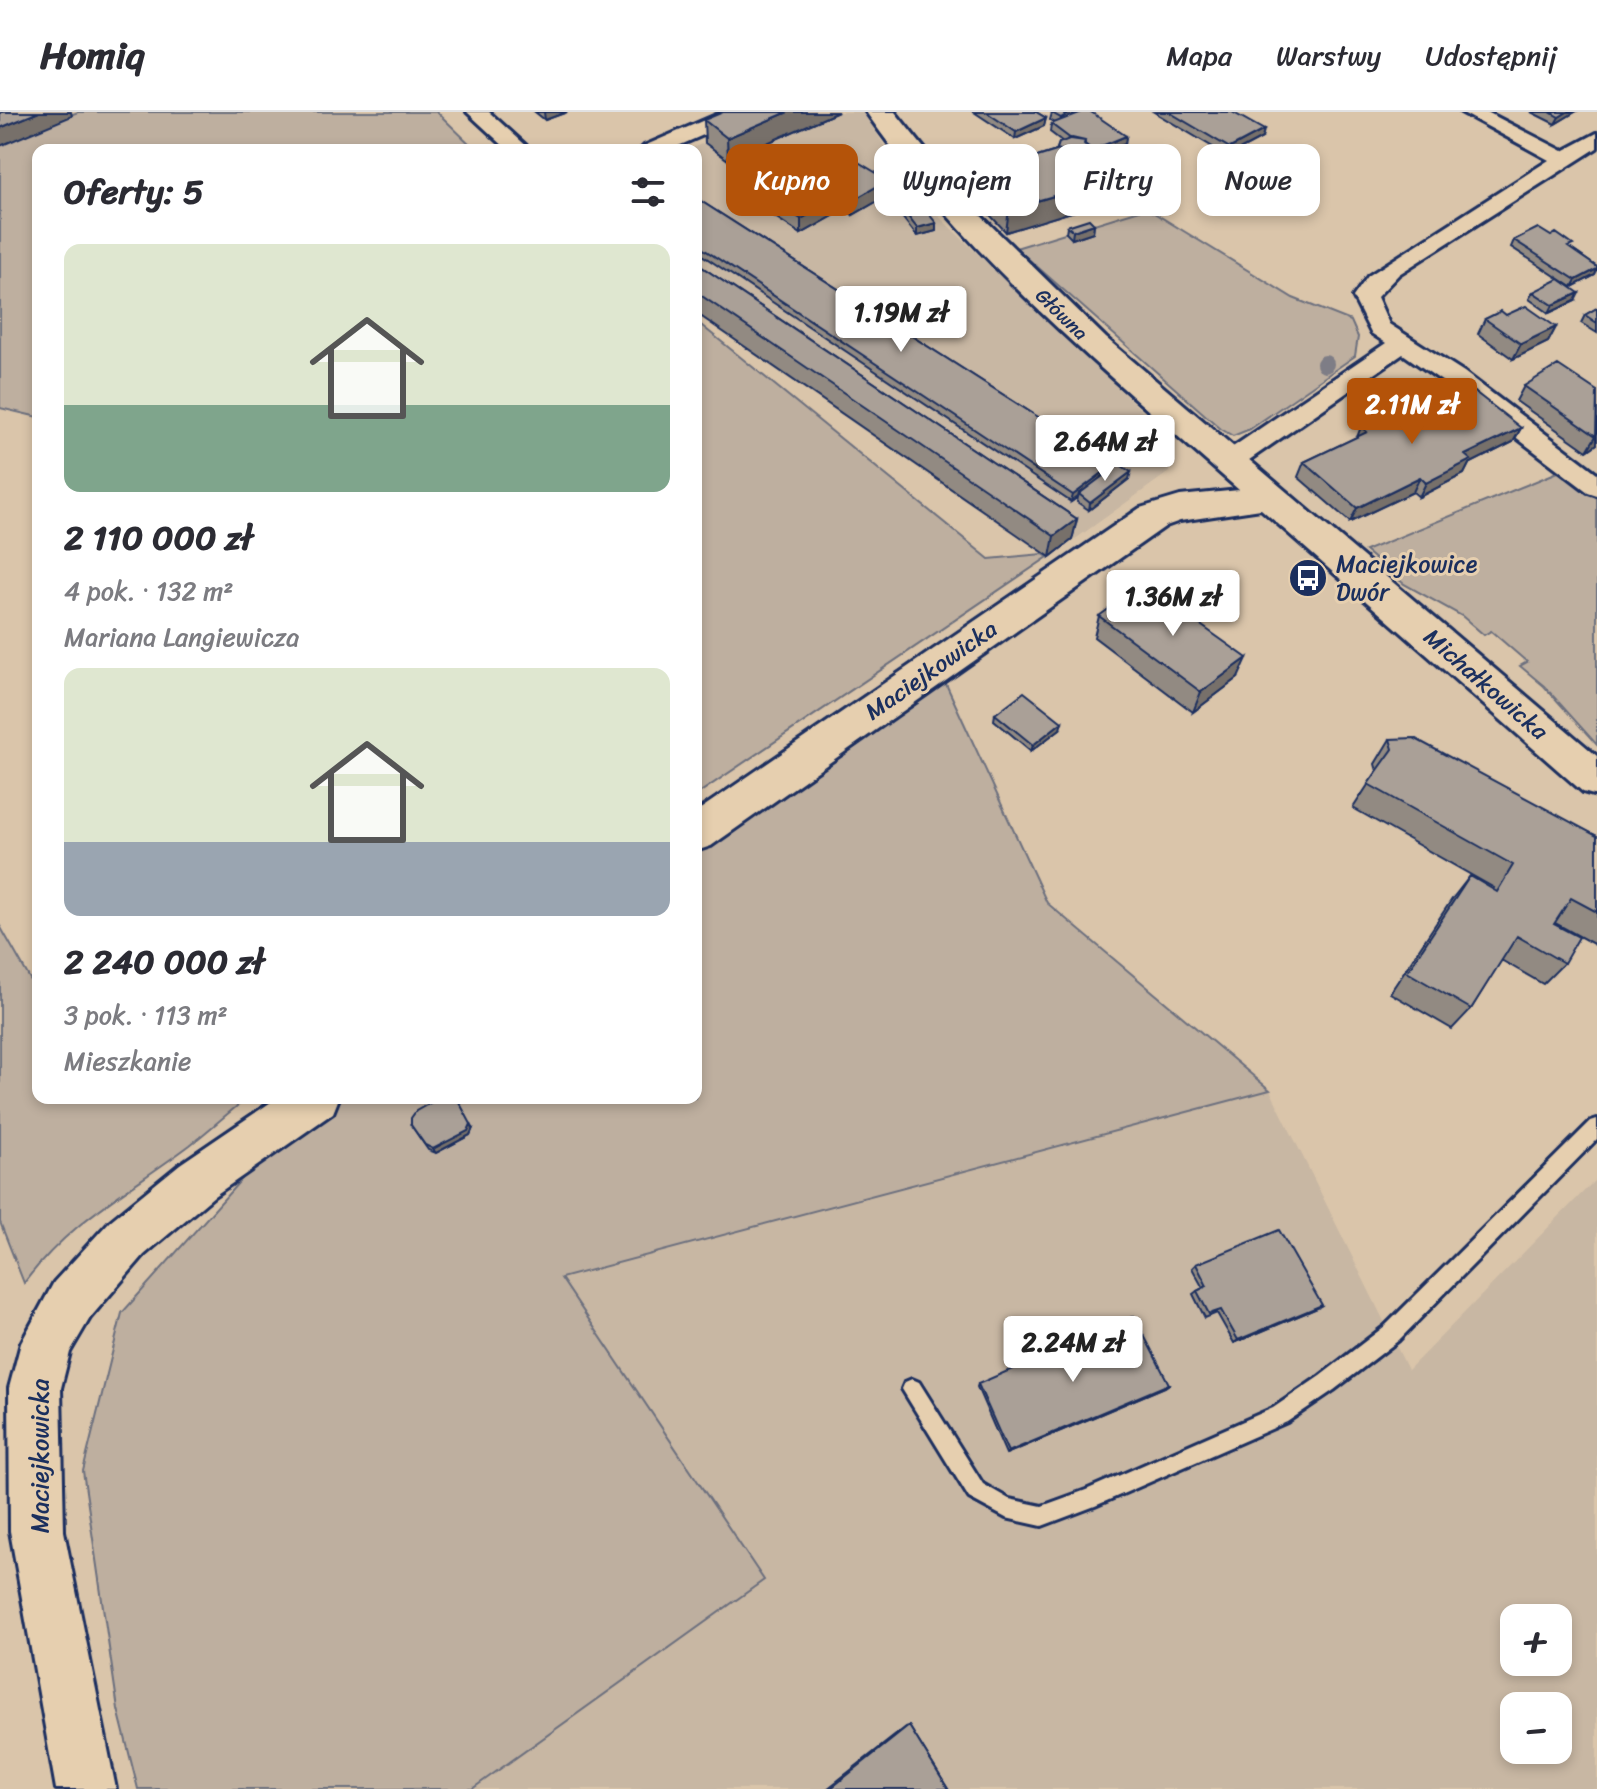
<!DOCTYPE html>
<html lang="pl">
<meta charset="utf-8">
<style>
:root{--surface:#fff;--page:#f2f2f3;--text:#2b2b33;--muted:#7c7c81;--line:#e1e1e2;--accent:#b45309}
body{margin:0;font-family:Sriracha,sans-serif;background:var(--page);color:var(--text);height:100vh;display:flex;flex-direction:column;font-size:30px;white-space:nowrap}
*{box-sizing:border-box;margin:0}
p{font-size:26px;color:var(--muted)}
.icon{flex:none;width:44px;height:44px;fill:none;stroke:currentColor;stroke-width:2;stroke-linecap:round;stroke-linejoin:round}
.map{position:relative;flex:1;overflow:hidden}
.panel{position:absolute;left:32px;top:32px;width:670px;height:960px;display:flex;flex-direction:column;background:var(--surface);border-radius:16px;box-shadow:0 4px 12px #0003}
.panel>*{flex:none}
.hud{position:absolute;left:726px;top:32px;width:750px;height:72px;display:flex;gap:16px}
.fabs{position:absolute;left:1500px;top:1492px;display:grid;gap:16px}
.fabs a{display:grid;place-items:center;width:72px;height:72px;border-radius:16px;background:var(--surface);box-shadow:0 4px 12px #0003;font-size:40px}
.price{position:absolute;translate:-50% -68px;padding:0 18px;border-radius:8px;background:#fff;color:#222;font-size:26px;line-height:52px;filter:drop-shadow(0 2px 4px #0008)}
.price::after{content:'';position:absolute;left:50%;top:48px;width:24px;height:18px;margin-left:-12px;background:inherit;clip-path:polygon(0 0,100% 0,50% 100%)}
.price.on{background:var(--accent);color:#fff}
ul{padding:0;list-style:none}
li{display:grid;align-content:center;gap:16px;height:424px;padding:0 32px}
li span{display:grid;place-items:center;height:248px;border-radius:16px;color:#555}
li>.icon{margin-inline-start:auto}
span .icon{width:144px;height:144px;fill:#fffc;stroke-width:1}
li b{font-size:34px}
h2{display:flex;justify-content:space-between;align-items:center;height:96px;padding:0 32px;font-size:34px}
.chip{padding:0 28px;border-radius:16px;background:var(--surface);box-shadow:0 4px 12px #0003;font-size:28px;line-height:72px}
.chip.on{background:var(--accent);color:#fff}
header{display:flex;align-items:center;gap:48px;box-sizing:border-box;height:112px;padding:0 40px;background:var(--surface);border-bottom:2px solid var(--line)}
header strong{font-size:38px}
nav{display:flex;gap:44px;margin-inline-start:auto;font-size:28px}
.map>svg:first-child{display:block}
</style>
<header>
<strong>Homiq</strong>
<nav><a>Mapa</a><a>Warstwy</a><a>Udostępnij</a></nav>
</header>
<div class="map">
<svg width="1597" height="1677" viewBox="0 0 1597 1677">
<rect width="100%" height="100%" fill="#dac5aa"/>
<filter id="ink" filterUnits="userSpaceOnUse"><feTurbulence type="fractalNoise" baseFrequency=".0125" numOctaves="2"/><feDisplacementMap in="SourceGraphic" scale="16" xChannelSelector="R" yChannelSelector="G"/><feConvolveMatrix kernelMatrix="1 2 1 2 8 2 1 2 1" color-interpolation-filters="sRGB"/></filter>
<g filter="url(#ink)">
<path fill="#c8b7a3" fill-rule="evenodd" d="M 775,0 L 864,0 L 910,77 L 1168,324 L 1169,360 L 1050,445 L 696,201 L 696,38 L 688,38 Z
M 1270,978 L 1408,1258 L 1597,1066 L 1597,1677 L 472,1677 L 763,1468 L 561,1166 ZM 1514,1506 L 1558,1506 L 1558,1550 L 1514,1550 ZM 1514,1594 L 1558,1594 L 1558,1638 L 1514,1638 Z"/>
<path fill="#beaf9f" stroke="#6c6f7e" stroke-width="2" d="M 78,0 L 437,0 L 476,38 L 38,38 L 38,305 L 0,296 L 0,30 Z
M 1146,96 L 1293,186 L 1351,209 L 1358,225 L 1355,244 L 1250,317 L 1233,324 L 1221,317 L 1016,136 Z
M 696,209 L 989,447 L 1043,442 L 1048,445 L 696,683 Z
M 1563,358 L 1597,386 L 1597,633 L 1544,574 L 1520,554 L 1527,550 L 1491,519 L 1484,523 L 1462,504 L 1404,472 L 1365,439 Z
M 940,559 L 1047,791 L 1270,978 L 561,1166 L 764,1468 L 472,1677 L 138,1677 L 118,1597 L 83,1359 L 122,1201 L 264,1042 L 342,986 L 696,986 L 696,733 Z
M 0,814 L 38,881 L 38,986 L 247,986 C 228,1001 209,1018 190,1033 C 129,1079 71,1108 24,1171 L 0,1110 Z"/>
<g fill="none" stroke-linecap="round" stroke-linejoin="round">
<defs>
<path id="lane" d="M 1597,1007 L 1597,1027 L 1399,1228 L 1334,1278 L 1287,1310 L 1095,1394 L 1042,1414 L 1006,1406 L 969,1386 L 902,1277 L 905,1270 L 912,1267 L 919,1270 L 983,1372 L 1009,1387 L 1042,1394 L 1086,1378 L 1273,1296 L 1320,1264 L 1385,1214 L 1591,1009 Z"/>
<path id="street" d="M 467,0 L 489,0 L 531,38 L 508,38 Z
M 723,0 L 750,0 L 747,4 L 669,38 L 640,38 L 644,34 Z
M 1461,0 L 1487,0 L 1563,39 L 1597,21 L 1597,36 L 1399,162 L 1377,185 L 1389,212 L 1464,260 L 1597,361 L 1597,383 L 1588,380 L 1446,272 L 1403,242 L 1239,355 L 1230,358 L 1221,355 L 1217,349 L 1221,343 L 1386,231 L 1371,221 L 1353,185 L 1368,164 L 1549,48 Z"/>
<path id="secondary" d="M 866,0 L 895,0 L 968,91 L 1106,226 L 1597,644 L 1597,684 L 1583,680 L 1261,397 L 1180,409 L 1166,414 L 711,734 L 696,739 L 696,700 L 1140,396 L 1180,384 L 1239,378 C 1107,262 967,146 866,0 Z
M 277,986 L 339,986 L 333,1001 L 214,1084 L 144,1143 L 90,1206 L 70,1240 L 61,1276 L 64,1419 L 116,1677 L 56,1677 L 10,1419 L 9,1276 L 21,1231 L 54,1170 L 110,1109 L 180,1052 Z"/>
</defs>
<use href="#lane" stroke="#1b2f5e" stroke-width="6"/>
<use href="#street" stroke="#1b2f5e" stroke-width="6"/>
<use href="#secondary" stroke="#1b2f5e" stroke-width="6"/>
<use href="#lane" fill="#e6cfaf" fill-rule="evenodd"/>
<use href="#street" fill="#e6cfaf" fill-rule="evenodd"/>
<use href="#secondary" fill="#e6cfaf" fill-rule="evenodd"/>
</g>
<circle fill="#7e7d86" cx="1325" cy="252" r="9"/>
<path fill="#928a82" stroke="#1b2f5e" stroke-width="2" d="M 535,0 L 567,0 L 545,8 Z
M 723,0 L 838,0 L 728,48 L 705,31 L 704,8 Z
M 974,0 L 1036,0 L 1046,6 L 1044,14 L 1015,27 Z
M 1154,0 L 1232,0 L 1262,26 L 1228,44 Z
M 1531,0 L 1575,0 L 1555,12 Z
M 1052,1 L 1126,24 L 1125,32 L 1097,43 L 1122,66 L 1118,88 L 1093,96 L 1091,94 L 1006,120 L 974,86 L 976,64 L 1056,39 L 1059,31 L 1063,30 L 1050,20 L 1051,12 L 1055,11 L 1050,8 Z
M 850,45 L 888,83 L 853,103 L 844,98 L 801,122 L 772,103 L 772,88 Z
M 696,86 L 1113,353 L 1112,357 L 1129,367 L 1089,398 L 1077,390 L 1078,385 L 1071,390 L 696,139 Z
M 903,98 L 936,111 L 936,119 L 917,124 L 902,105 Z
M 1094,112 L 1093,120 L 1072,127 L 1066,121 L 1067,114 Z
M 1514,128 L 1571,137 L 1597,155 L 1597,159 L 1595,163 L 1572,175 L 1511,135 Z
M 696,151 L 1077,407 L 1072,428 L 1050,445 L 696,201 Z
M 1533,180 L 1575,189 L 1549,201 L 1529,187 Z
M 1597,196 L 1597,221 L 1581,211 L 1585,203 Z
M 1506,203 L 1556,215 L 1548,230 L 1513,247 L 1478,222 L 1485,207 Z
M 1524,274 L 1597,279 L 1597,332 L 1587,339 L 1516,289 Z
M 1405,302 L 1521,316 L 1513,330 L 1469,352 L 1464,362 L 1419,385 L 1413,380 L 1350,410 L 1298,365 L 1304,350 L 1357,325 L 1361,315 Z
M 1099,504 L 1238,566 L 1193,600 L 1094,525 Z
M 995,602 L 1060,617 L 1031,639 L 994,608 Z
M 1390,627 L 1597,724 L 1597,834 L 1555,811 L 1564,851 L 1543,872 L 1501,848 L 1471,897 L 1452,917 L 1390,881 L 1452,787 L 1470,764 L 1493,778 L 1494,776 L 1353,696 L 1377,659 L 1375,652 Z
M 411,1013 L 473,1016 L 470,1023 L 436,1041 L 428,1038 Z
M 1196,1152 L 1317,1196 L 1234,1231 L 1217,1201 L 1205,1206 L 1193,1182 L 1197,1179 L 1203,1176 L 1192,1156 Z
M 978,1272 L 1169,1272 L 1165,1275 L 1006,1342 L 977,1275 Z
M 909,1614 L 948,1677 L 827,1677 L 906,1615 Z"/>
<path fill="#77706a" stroke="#1b2f5e" stroke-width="2" d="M 39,0 L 71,0 L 72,4 L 0,34 L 0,16 Z
M 544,0 L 567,0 L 545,8 Z
M 788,0 L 838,0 L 728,48 L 727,26 Z
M 1072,0 L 1084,0 L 1060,13 L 1061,6 Z
M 1567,0 L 1575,0 L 1555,12 L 1559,5 Z
M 1046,6 L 1044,14 L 1015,27 L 1016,20 Z
M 1264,18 L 1262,26 L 1228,44 L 1230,36 Z
M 1126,24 L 1125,32 L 1086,47 L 1088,40 Z
M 1122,66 L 1118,88 L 1093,96 L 1097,74 Z
M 888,68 L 888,83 L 853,103 L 853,88 Z
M 1095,72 L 1091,94 L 1006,120 L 1009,97 Z
M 844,83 L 844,98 L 801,122 L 801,107 Z
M 936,111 L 936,119 L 917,124 L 917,116 Z
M 1094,112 L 1093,120 L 1072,127 L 1073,119 Z
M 1597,157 L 1595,163 L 1572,175 L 1576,168 Z
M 1579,181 L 1575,189 L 1549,201 L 1553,193 Z
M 1556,215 L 1548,230 L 1513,247 L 1521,232 Z
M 1521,316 L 1513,330 L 1469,352 L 1464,362 L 1419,385 L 1426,371 L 1465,343 Z
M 1597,324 L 1597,332 L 1587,339 L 1596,324 Z
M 1113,353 L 1111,361 L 1079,382 L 1078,385 L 1071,390 L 1073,383 Z
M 1131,360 L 1129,367 L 1089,398 L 1090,391 Z
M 1420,365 L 1413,380 L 1350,410 L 1357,396 Z
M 1077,407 L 1072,428 L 1050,445 L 1054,424 Z
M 1247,546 L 1238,566 L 1193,600 L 1201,580 Z
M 1062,610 L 1060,617 L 1031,639 L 1033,633 Z
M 471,1012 L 473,1016 L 470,1023 L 436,1041 L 433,1037 Z
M 1322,1193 L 1317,1196 L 1234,1231 L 1238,1228 Z
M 1169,1272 L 1165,1275 L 1006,1342 L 1008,1340 Z"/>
<path fill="#aaa097" stroke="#1b2f5e" stroke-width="2" d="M 2,0 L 39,0 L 0,16 L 0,1 Z
M 723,0 L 788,0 L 727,26 L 704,8 Z
M 986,0 L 1036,0 L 1046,6 L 1016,20 Z
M 1053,0 L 1072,0 L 1061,6 L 1052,1 Z
M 1082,0 L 1091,0 L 1126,24 L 1092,38 L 1085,32 L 1085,29 L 1071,27 L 1051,12 Z
M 1169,0 L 1232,0 L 1264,18 L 1230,36 Z
M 1550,0 L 1567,0 L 1559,5 Z
M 1072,26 L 1085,29 L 1084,32 L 1122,66 L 1097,74 L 1095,72 L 1009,97 L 976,64 L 1060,38 L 1057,37 L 1059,31 Z
M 850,45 L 888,68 L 853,88 L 844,83 L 801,107 L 772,88 Z
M 696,86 L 1113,353 L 1073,383 L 696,132 Z
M 922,93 L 936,111 L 917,116 L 903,98 Z
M 1089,107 L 1094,112 L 1073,119 L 1067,114 Z
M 1538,116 L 1551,124 L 1556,121 L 1573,133 L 1568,135 L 1597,155 L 1597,157 L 1576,168 L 1514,128 Z
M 696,151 L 1077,407 L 1054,424 L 696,180 Z
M 1559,167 L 1579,181 L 1553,193 L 1533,180 Z
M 1526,194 L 1556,215 L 1521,232 L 1485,207 L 1501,199 L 1506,203 Z
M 1597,196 L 1597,211 L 1585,203 Z
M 1558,253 L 1597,279 L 1596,324 L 1524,274 Z
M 1466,273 L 1521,316 L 1465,343 L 1471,348 L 1426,371 L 1420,365 L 1357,396 L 1304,350 L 1367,320 L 1361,315 L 1399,297 L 1405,302 Z
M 1119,352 L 1131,360 L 1090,391 L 1079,382 Z
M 1143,472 L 1247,546 L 1201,580 L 1099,504 Z
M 1024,580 L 1062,610 L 1033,633 L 995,602 Z
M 1414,626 L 1597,724 L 1597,800 L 1571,786 L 1554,812 L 1579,825 L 1564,851 L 1517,824 L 1471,897 L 1407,860 L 1470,764 L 1497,780 L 1513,753 L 1368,672 L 1393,637 L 1390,627 Z
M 439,986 L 457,986 L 471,1012 L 468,1019 L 433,1037 L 425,1033 L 411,1013 L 411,1006 L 416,999 Z
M 1279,1118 L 1322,1193 L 1238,1228 L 1221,1198 L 1209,1202 L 1197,1179 L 1207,1174 L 1196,1152 Z
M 1134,1204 L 1169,1272 L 1008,1340 L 978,1272 Z
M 909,1614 L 948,1677 L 830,1677 Z"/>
</g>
<defs>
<symbol id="bus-disc" viewBox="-11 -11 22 22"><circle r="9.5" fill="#1b2f5e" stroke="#e6cfaf"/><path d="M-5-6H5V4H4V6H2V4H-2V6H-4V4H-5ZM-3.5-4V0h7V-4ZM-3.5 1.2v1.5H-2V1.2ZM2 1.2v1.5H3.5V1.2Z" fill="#fff"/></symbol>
</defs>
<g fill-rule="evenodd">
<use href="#bus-disc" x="1286" y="444" width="44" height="44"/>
</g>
<g text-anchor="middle" stroke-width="6" stroke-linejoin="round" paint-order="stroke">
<g font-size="20" fill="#1b2f5e" stroke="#e6cfaf">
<text transform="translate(1062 202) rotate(44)" y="7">Główna</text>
</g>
<g font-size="24" fill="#1b2f5e" stroke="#e6cfaf" text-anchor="start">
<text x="1336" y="460">Maciejkowice<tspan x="1336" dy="28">Dwór</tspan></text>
</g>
<g font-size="24" fill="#1b2f5e" stroke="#e6cfaf">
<text transform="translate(931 558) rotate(-35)" y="8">Maciejkowicka</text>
<text transform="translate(1486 572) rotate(41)" y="8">Michałkowicka</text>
<text transform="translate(40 1344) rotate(-90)" y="8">Maciejkowicka</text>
</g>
</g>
</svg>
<div class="fabs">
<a>+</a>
<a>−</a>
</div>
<b class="price" style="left:901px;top:242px">1.19M zł</b>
<b class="price on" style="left:1412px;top:334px">2.11M zł</b>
<b class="price" style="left:1105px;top:371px">2.64M zł</b>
<b class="price" style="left:1173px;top:526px">1.36M zł</b>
<b class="price" style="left:1073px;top:1272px">2.24M zł</b>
<div class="hud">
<a class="chip on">Kupno</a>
<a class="chip">Wynajem</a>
<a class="chip">Filtry</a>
<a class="chip">Nowe</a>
</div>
<section class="panel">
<h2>Oferty: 5<svg class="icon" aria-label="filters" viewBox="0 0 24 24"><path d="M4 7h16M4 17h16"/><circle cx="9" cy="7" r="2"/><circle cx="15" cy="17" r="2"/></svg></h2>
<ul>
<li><span style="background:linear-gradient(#dfe7d0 65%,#7fa58c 0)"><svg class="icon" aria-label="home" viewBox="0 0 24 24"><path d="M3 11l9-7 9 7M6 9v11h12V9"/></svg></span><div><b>2 110 000 zł</b><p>4 pok. · 132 m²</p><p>Mariana Langiewicza</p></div></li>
<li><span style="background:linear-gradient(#dfe7d0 70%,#9aa5b1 0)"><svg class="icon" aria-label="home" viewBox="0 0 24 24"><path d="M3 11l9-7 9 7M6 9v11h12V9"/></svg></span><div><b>2 240 000 zł</b><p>3 pok. · 113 m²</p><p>Mieszkanie</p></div></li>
</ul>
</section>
</div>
